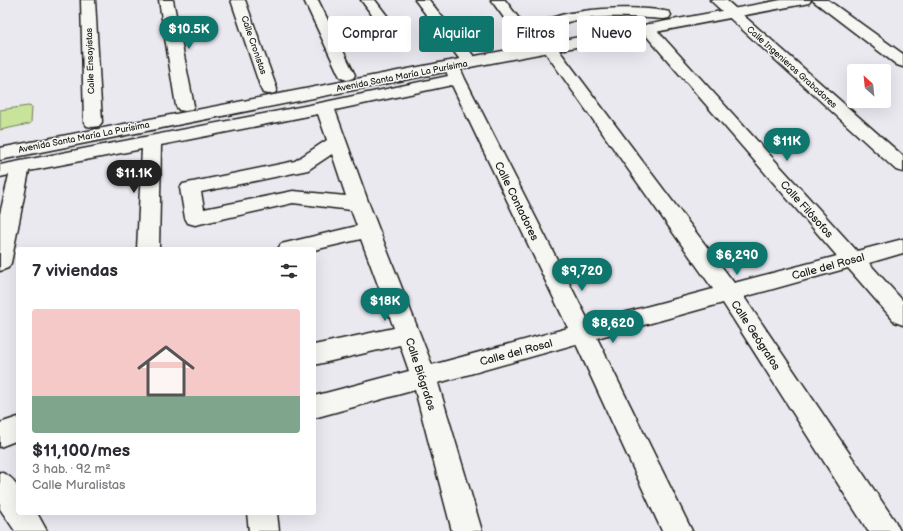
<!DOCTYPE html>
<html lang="es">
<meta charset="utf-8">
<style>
:root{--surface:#fff;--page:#f2f2f3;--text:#2b2b33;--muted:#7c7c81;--line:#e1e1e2;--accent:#0f766e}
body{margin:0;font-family:"Balsamiq Sans",sans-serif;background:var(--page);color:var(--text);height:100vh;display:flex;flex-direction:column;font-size:15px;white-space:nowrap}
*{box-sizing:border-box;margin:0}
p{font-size:13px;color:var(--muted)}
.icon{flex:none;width:22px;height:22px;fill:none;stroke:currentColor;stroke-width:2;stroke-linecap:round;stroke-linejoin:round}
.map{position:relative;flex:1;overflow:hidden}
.sheet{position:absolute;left:16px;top:247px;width:300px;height:268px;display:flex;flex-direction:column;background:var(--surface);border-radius:4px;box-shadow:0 4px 16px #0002}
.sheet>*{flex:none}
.banner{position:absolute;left:328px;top:16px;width:380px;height:36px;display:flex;gap:8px}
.needle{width:26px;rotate:333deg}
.controls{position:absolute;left:847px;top:64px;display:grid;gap:8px}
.controls a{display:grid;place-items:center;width:44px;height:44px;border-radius:4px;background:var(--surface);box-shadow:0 4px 16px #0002;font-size:20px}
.price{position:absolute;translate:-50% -34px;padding:0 9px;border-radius:14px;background:var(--accent);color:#fff;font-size:13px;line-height:26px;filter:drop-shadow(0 1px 2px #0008)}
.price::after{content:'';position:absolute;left:50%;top:24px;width:12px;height:9px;margin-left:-6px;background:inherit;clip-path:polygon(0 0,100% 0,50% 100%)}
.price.on{background:#222;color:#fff}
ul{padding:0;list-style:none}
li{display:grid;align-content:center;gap:8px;height:212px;padding:0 16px}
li+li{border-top:1px solid var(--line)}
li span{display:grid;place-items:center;height:124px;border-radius:4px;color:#555}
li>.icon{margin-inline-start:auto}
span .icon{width:72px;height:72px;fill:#fffc;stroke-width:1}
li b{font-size:17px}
h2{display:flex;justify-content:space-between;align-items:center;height:48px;padding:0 16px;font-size:17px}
.chip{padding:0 14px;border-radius:4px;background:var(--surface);box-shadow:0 4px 16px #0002;font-size:14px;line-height:36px}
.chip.on{background:var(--accent);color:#fff}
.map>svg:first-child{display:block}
</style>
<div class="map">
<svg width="903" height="531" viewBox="0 0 903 531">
<rect width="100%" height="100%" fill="#ebe9f0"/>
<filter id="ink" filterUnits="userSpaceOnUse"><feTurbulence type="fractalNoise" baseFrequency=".025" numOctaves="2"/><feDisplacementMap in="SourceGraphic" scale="8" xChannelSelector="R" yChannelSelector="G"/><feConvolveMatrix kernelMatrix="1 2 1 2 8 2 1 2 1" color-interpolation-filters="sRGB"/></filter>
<g filter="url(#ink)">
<path fill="#c8e39a" stroke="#72805b" d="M 28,106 L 32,107 L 31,123 L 29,124 L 0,130 L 0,110 Z"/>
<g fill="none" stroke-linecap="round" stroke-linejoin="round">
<defs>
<path id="minor" d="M 81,0 L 95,0 L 102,122 L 99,126 L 93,127 L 87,126 L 84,122 Z
M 159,0 L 173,0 L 194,106 L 191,110 L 185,111 L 179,110 L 176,106 Z
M 231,0 L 245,0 L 277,89 L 275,93 L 269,94 L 263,93 L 261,89 Z
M 304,0 L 318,0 L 355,75 L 353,78 L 347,80 L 341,78 L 339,75 Z
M 361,0 L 375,0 L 405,39 L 402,42 L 397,44 L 392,42 Z
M 415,0 L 429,0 L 476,59 L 478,62 L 476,65 L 470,67 L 464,65 Z
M 491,0 L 505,0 L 520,20 L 536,26 C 560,7 640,5 669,12 L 671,15 L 669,18 L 664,19 C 632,17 572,11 546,33 L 734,283 L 837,256 L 643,32 L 640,29 L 643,26 L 648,24 L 653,26 L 857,251 L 903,239 L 903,253 L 869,263 L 903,301 L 903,325 L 895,322 L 848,268 L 744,297 L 895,521 L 900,531 L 868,531 L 723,303 L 597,338 L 692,531 L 662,531 L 576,344 L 438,383 L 482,531 L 452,531 L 415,390 L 314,418 L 314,396 L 409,371 L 400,345 L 314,365 L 314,345 L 394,328 L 361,239 L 314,250 L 314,249 L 278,249 L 281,244 L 357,226 L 351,210 L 293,203 L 195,225 L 188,223 L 185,218 L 180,188 L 183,184 L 295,161 L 327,140 L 318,114 L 161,145 L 159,249 L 137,249 L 142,149 L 29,171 L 11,263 L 8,268 L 0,271 L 0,214 L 9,175 L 0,177 L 0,165 L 325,102 L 448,76 L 444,66 L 446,63 L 452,61 L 458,63 L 465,79 L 589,322 L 713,289 L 533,35 L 510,26 ZM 452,85 L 568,328 L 432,365 L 369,204 L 335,110 ZM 332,154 L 346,196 L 293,191 L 204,209 L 201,192 L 308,170 Z
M 710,0 L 726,0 L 903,156 L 903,172 L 896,170 Z
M 812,0 L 828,0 L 903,54 L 903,67 L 897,65 Z
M 18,417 L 18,440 L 0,447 L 0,423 Z
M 247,513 L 277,513 L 279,531 L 249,531 Z"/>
<path id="major" d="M 781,0 L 811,0 L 809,3 L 804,4 L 470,67 L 0,160 L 0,148 L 470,57 Z
M 0,472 C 22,480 18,493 18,513 L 37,513 L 47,531 L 15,531 L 0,509 Z"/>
</defs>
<use href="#minor" stroke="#1c1c1c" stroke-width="3"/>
<use href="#major" stroke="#1c1c1c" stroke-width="3"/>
<use href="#minor" fill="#f6f6f2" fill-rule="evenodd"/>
<use href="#major" fill="#f6f6f2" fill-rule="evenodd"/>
</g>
</g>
<g text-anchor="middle" stroke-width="3" stroke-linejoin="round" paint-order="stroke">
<g font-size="9" fill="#1c1c1c" stroke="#f6f6f2">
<text transform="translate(254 45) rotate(71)" y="3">Calle Cronistas</text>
<text transform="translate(90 61) rotate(-92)" y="3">Calle Ensayistas</text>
<text transform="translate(792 67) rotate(42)" y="3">Calle Ingenieros Grabadores</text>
<text transform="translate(402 76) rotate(-11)" y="3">Avenida Santa María La Purísima</text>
<text transform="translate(84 137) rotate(-11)" y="3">Avenida Santa María La Purísima</text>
</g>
<g font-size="11" fill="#1c1c1c" stroke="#f6f6f2">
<text transform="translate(517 201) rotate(64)" y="4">Calle Contadores</text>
<text transform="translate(807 209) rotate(48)" y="4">Calle Filósofos</text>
<text transform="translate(828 266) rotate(-15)" y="4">Calle del Rosal</text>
<text transform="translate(756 335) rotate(57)" y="4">Calle Geógrafos</text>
<text transform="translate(516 352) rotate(-15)" y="4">Calle del Rosal</text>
<text transform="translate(421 374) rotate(72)" y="4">Calle Biógrafos</text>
</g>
</g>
</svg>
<div class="controls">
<a><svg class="needle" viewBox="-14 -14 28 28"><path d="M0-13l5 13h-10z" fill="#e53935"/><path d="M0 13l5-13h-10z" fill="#7c7c81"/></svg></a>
</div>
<b class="price" style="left:189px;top:50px">$10.5K</b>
<b class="price" style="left:787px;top:162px">$11K</b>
<b class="price on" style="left:134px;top:194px">$11.1K</b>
<b class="price" style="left:737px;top:276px">$6,290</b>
<b class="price" style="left:582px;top:292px">$9,720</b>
<b class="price" style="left:385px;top:322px">$18K</b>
<b class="price" style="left:613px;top:344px">$8,620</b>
<div class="banner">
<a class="chip">Comprar</a>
<a class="chip on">Alquilar</a>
<a class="chip">Filtros</a>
<a class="chip">Nuevo</a>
</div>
<section class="sheet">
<h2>7 viviendas<svg class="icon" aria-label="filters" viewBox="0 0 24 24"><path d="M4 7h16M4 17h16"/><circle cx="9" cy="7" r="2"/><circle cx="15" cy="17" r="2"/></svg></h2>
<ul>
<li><span style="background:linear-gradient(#f6c9c9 70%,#7fa58c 0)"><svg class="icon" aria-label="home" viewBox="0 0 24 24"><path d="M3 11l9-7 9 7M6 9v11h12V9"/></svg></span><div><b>$11,100/mes</b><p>3 hab. · 92 m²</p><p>Calle Muralistas</p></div></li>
</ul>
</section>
</div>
